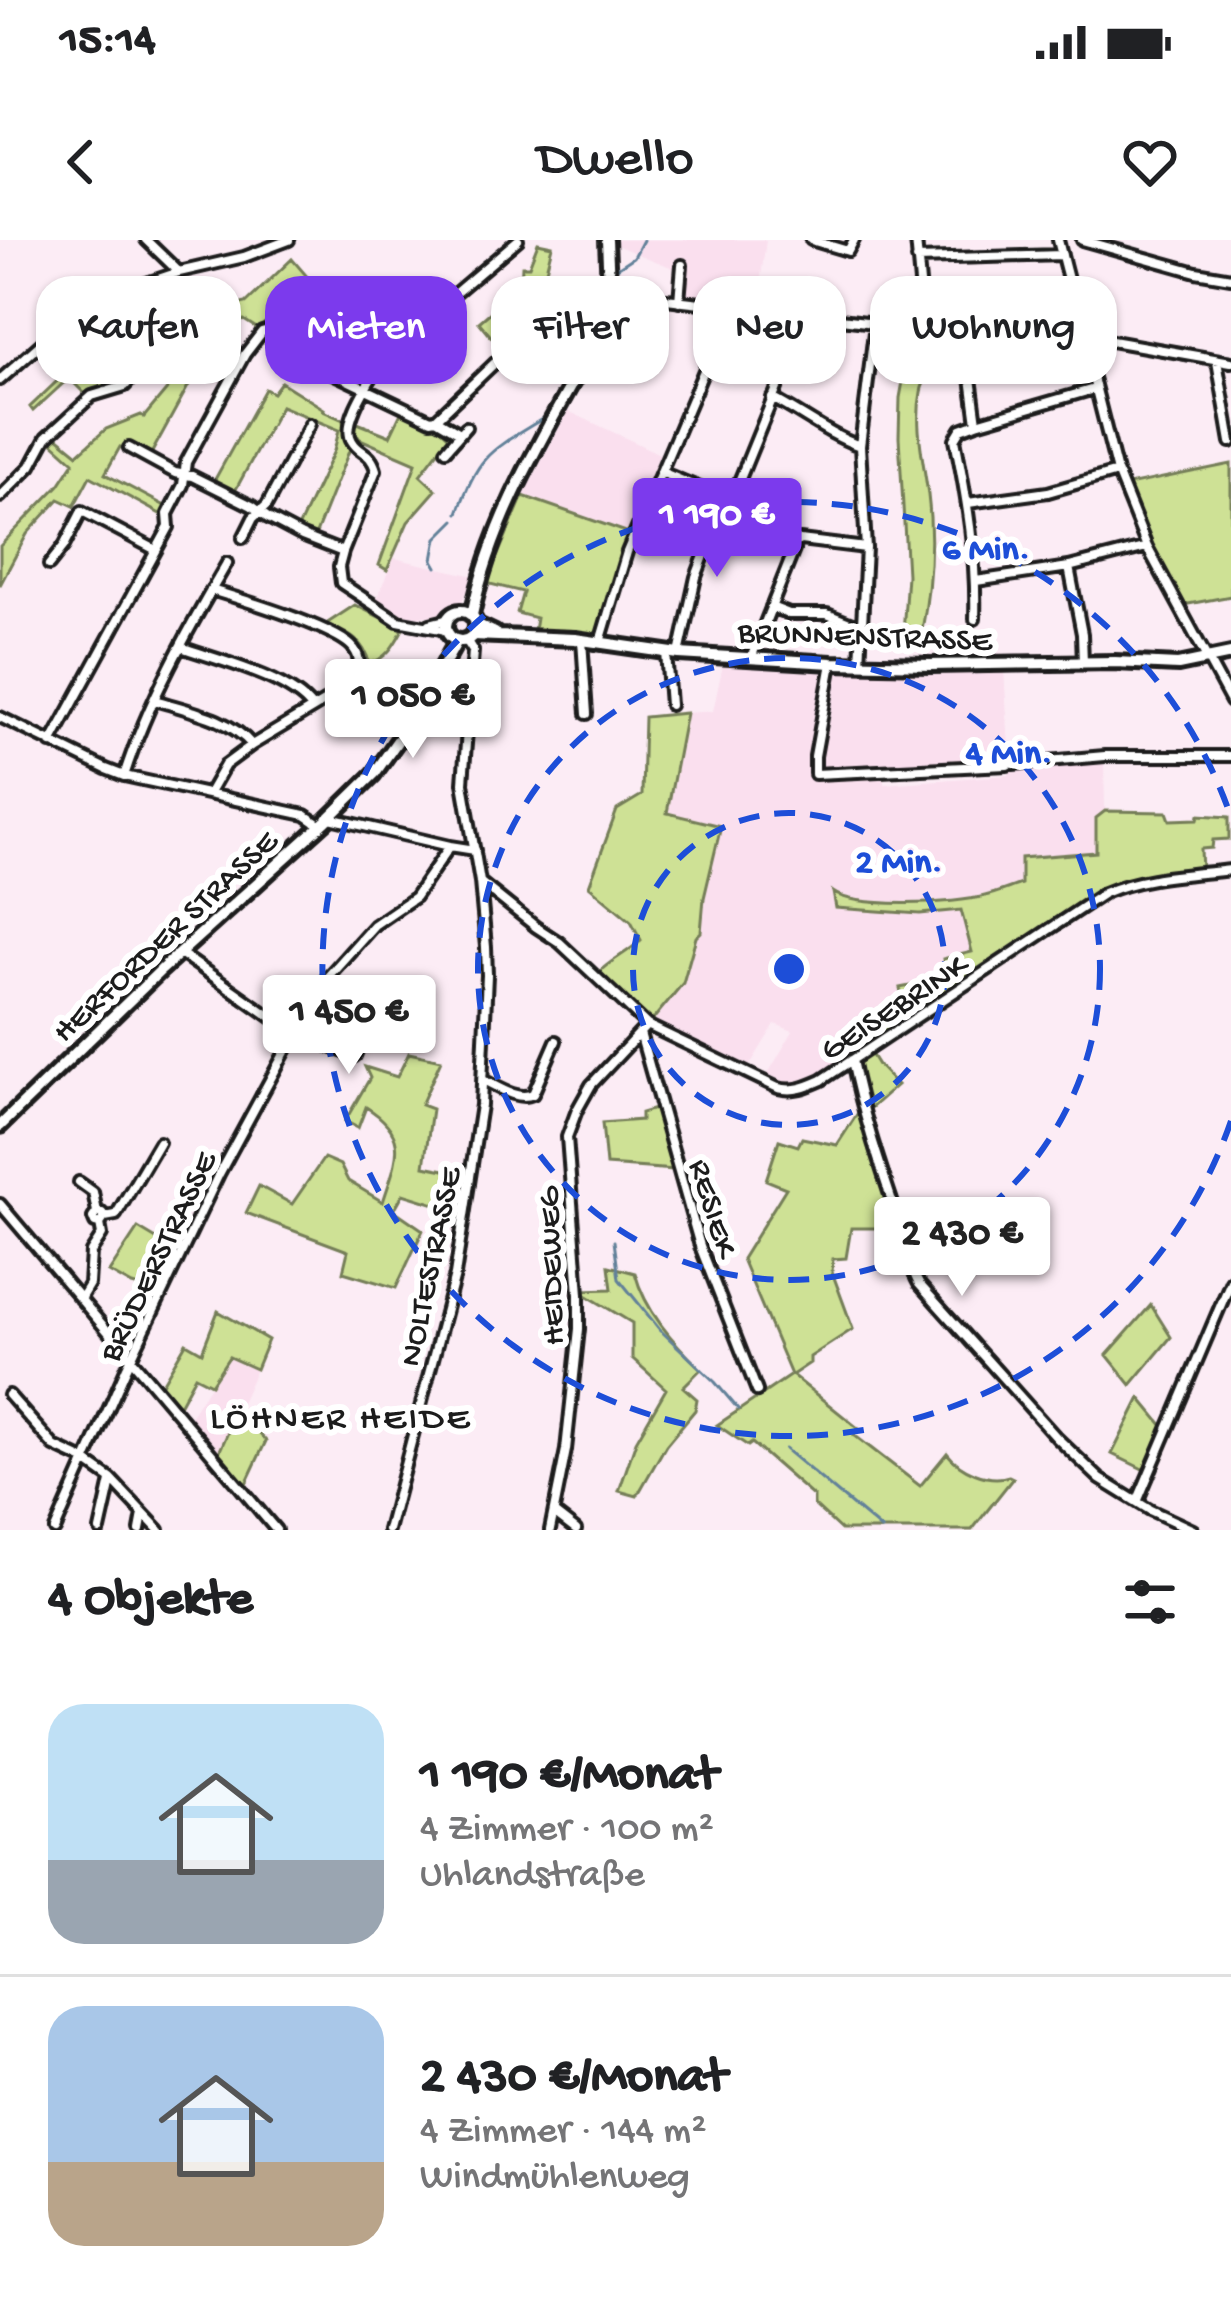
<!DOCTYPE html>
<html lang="de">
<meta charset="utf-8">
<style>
:root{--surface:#fff;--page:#f6f6f6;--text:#202124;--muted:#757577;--line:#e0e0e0;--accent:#7c3aed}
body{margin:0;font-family:"Gochi Hand",sans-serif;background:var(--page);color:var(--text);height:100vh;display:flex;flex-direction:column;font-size:45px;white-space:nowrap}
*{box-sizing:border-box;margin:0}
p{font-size:39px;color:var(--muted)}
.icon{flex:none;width:66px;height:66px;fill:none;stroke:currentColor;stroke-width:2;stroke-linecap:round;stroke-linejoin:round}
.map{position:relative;height:1290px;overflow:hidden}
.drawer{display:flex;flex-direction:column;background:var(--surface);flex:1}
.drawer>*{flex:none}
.banner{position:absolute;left:36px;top:36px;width:1161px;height:108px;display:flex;gap:24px}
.price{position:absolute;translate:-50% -102px;padding:0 27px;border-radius:12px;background:#fff;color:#222;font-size:39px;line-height:78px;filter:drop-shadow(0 3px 6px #0008)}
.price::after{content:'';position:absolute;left:50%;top:72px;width:36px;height:27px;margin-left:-18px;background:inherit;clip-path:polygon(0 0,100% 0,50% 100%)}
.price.on{background:var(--accent);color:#fff}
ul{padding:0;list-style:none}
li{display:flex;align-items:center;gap:36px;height:300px;padding:0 48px}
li+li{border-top:3px solid var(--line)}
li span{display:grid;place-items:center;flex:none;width:336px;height:240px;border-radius:36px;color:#555}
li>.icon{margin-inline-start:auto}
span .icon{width:144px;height:144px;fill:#fffc;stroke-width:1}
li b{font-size:51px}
h2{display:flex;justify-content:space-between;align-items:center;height:144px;padding:0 48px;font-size:51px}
.chip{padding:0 42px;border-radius:36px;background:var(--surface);box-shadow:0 3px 9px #0004;font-size:42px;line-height:108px}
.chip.on{background:var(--accent);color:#fff}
.status{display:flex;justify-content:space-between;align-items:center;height:84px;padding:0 60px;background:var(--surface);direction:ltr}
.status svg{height:33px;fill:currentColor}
header{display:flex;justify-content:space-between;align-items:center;height:156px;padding:0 48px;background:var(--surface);font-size:54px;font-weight:600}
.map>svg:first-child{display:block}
</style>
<div class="status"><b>15:14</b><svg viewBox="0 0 49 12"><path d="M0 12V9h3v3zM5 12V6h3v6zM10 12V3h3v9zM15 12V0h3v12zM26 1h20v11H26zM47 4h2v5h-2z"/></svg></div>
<header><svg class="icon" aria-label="back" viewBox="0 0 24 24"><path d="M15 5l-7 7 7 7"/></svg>Dwello<svg class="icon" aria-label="heart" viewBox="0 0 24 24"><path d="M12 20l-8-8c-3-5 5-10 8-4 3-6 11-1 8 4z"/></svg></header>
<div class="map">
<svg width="1231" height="1290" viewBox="0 0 1231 1290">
<rect width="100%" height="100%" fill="#fcecf5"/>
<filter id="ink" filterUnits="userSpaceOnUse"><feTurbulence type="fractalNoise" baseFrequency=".00833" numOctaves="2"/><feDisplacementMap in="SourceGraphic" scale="24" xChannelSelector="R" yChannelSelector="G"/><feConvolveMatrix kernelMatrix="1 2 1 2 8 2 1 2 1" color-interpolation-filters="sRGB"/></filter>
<g filter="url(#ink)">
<path fill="#fadfee" d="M 614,0 L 766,0 L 757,67 L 680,57 L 683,32 L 613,4 Z
M 568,171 L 664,216 L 629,293 L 523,256 Z
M 394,318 L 429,326 L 475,336 L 462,361 L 442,375 L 409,377 L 396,374 L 375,362 Z
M 724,420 L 906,430 L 1004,430 L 1010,522 L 883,528 L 884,544 L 1009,535 L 1010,530 L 1104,520 L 1105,571 L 1096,579 L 1096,612 L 1021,618 L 1022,644 L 981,658 L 898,663 L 842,659 L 835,653 L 836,668 L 920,674 L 961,670 L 972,712 L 946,739 L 860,800 L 868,809 L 821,839 L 788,849 L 766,837 L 793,791 L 775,784 L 747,830 L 650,783 L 683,743 L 696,697 L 701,692 L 704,658 L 721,586 L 667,574 L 686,473 L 713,471 Z
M 229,1116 L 256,1129 L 217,1217 L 187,1181 Z"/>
<path fill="#cee195" stroke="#757e58" stroke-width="3" d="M 538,3 L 552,6 L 546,30 L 548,63 L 544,72 L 503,111 L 479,82 L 521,46 L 522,26 L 529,26 Z
M 292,19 L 311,41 L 258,89 L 244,80 C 223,91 211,106 199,127 L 124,57 L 124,54 L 161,42 L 196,74 L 246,63 Z
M 946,90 L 971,92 L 970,115 L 947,115 C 936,126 924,136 921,152 C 914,186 924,222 928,255 C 934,303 930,349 921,396 L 910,400 L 903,393 L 907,335 L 899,197 L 900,158 L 904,136 Z
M 112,93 L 120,101 L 106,116 L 129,137 L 120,146 L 87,156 L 69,138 L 33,171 L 30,167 L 94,106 Z
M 168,104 L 197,130 L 151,214 L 130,204 L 126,210 L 120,207 L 105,234 L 165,266 L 162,275 L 90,236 L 74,266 L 59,259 L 27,294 L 0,345 L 0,306 L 59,245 L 74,222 L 51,201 L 56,196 L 78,214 L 106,189 L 141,175 L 144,177 L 169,147 L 148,126 Z
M 281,142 L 324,169 L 323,171 L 343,180 L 345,198 L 351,206 L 315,296 L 298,288 L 334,211 L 339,190 L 281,166 L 235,251 L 214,241 L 265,149 L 273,153 Z
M 402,171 L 439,187 L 449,197 L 420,235 L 436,250 L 408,282 L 387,330 L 379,325 L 416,223 L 360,199 L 355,192 L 355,182 L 390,196 Z
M 1231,224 L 1231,356 L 1183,365 L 1151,305 L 1128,245 Z
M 523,256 L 629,293 L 597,394 L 534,391 L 536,378 L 517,373 L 523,352 L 486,343 Z
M 355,365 L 403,389 C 395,404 386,420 369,423 C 364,399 346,393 326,384 Z
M 686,473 L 667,573 L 721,586 L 704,658 L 701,692 L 696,697 L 683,743 L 650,783 L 597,734 C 611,719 627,714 641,700 L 631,681 L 589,646 L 617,570 L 642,555 L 644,477 Z
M 1105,571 L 1167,572 L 1170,580 L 1198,579 L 1199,575 L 1229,577 L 1229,599 L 1213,600 L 1212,608 L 1201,609 L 1202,632 L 1117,644 L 1097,652 L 868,809 L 878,825 L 897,845 L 862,876 L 899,988 L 851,988 L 846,1018 L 833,1019 L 832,1032 L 853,1089 L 810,1117 L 810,1123 L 792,1135 L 858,1188 L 854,1195 L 920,1246 L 947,1213 C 960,1230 988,1243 1009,1236 L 1013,1238 L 972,1290 L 841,1290 L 814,1265 L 814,1257 L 752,1203 L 748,1206 L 717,1185 L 791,1135 L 742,1019 L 786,948 L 766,940 L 779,900 L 798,906 L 802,898 L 837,905 L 863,865 L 851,821 L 867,810 L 859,800 L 905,767 L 900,748 L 946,739 L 943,719 L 972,712 L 961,670 L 920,674 L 836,668 L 833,652 C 855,669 956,664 985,656 C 997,653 1009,648 1021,644 L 1021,618 L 1096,612 L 1096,578 Z
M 409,813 L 441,820 L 421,865 L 432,869 L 424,926 L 470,935 L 464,973 L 403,954 L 394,970 L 423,990 L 396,1048 L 343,1032 L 348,1011 L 246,973 L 259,946 L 292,964 L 324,918 L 340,925 L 348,941 L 383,962 C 397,918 411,895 366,867 L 358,888 L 345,881 L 370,838 L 365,827 L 397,837 Z
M 658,868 L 676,930 L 606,925 L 602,883 L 641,880 L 641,873 Z
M 138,988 L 178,1012 L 159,1052 L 132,1045 L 109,1032 Z
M 609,1026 L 635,1033 C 645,1071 673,1102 701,1129 L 683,1147 L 697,1159 L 695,1170 L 666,1205 L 637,1256 L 619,1251 L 636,1201 L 666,1149 L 632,1118 L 632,1083 L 578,1050 L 612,1049 Z
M 1151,1065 L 1171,1097 L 1131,1145 L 1107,1115 Z
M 218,1071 L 268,1100 L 256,1129 L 229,1117 L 211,1144 L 195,1136 L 177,1169 L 159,1149 L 186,1103 L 202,1112 Z
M 1140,1158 L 1168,1192 L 1151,1233 L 1112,1214 Z
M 238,1170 L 266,1201 L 244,1248 L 217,1217 Z"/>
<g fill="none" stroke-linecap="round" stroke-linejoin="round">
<path stroke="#628199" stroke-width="3" d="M 614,30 L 634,17 L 643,0
M 593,88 L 601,58
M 458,273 C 478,214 490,211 542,179
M 437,327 L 433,320 L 437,298 L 455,280
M 475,453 L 475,430
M 475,463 L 475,478
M 473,496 L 474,483
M 470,521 L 472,502
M 468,540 L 469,525
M 469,545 L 471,561
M 473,568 L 476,589
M 478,597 L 482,619
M 614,1001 L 619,1039 L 660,1090 L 715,1142 L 738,1169
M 785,1209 L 882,1290"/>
<defs>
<path id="minor" d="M 146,0 L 179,32
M 811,0 L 848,11 L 854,0
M 916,0 L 924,86
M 1058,0 L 1117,232 L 1147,307 L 1231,462
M 1082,0 L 1196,32 L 1231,38
M 917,19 L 1062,15
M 414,51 L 440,80
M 610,56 L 666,59 L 875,83 L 1072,94 L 1231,122
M 679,61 L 682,25
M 433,72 L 518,0
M 973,89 L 971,138 L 977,183
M 300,113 L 316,90 L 347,63
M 1217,121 L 1231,202
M 0,140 L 87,63 L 179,32 L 244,17 L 289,0
M 772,158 C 801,173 829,195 860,206
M 436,179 L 460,193
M 129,208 L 175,233 L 192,236 L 252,266 L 268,278 L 302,296 L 343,312 L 339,327 L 341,343 L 398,381 L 446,390
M 446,210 L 466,187
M 661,232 L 731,261 L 793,304 L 794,310 L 751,418
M 0,257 L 31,226 L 46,198 L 92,156 L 125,146 L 166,100 L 114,52
M 731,261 L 784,131 L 793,74
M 968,263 L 1048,252 L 1117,232
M 243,298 L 253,278 L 267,265 L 310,184
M 793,304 L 800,300 L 866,308
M 343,312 L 376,230 C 370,210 360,215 352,201 C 338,180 383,124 391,104
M 49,325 L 64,306 L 82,271 L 156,310
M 1069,327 L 1082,394 L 1083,423
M 976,341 L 1069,327 L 1147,307
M 771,367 L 789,374 L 827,374 L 862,388
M 975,379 C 977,318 967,259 955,199 L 961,189 L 977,183 L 1094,149
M 430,384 L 446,380
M 582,400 L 587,474
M 600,402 L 627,312 L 705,128 L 722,66
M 181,407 C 217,420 289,437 312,468
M 666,412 L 670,465
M 679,414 L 696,337 L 726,258
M 832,423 L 815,516 L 815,534 L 1007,525
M 860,423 L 866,308 L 860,206 L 875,84
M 155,460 C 189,471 228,477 252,505
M 0,477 L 106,529 L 124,536 L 305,575 L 321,586
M 51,503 L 169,287 L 168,274 L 183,245 L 186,222 L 245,114 L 262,92 L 266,91 L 328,131 L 431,180 L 436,179 L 545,75 L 555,74 L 599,96
M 1013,524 L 1105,516 L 1231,516
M 124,536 C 148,461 188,390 227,323
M 209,553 L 225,525 L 252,505 L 352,445 C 358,433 363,421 354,409 C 339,388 240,359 211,350
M 330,578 L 450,606 L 475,610
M 480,642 L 536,687 L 559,702 L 647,785 L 778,848 C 795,852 806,847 822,840 L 1104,653 C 1143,636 1189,635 1231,630
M 180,713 L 295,794 L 355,816 L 367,784
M 640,793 L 700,1006 L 757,1151
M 852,820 C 863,876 881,928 899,982 C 906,1003 908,1024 919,1044 L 1057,1198 L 1100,1239 L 1150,1270 L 1193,1290
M 483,840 C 498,847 517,861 533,854 L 556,801
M 79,942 L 93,952 L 97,972
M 0,964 L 276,1290
M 97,972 L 102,973 L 105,977 L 100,984 L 95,983 L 93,978 Z
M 105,977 L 116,975 L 159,902
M 80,1059 L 89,1044 L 91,1012 L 102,995 L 100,984
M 9,1155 L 54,1206 L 84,1220 L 111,1239 L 159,1290
M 1137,1262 L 1231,1041
M 554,1273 L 576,1290
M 55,1290 L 126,1129 L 219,934 L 323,742 L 374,685 L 415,657 L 450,606
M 100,1290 L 111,1241
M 140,1290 L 143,1274
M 388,1290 L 455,1035 L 481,865 L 487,735 L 486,707 L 480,642 L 463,543 L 473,411 L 466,400
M 550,1290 L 566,1210 L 579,1089 L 579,1054 L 567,897 L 577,870 L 591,845 L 647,785"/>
<path id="tertiary" d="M 476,384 L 495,393
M 473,395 L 575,399 L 679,414 L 832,423 L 931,425 L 1115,422 L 1178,425 L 1231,414"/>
<path id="secondary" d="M446 386a15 15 0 1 1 30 0a15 15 0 1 1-30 0Z
M 472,375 C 494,268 555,178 605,83 L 610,69 L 607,0
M 0,886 L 161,730 L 326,581 L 374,534 L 415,476 L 457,401"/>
</defs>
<use href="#minor" stroke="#1c1c1c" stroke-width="16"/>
<use href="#tertiary" stroke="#1c1c1c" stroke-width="20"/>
<use href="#secondary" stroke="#1c1c1c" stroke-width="20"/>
<use href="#minor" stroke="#fff" stroke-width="8"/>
<use href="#tertiary" stroke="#fff" stroke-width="10"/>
<use href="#secondary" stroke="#fff" stroke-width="10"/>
</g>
</g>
<g fill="none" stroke="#1d4ed8" stroke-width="6" stroke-dasharray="21 15">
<circle cx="789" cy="729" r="156"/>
<circle cx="789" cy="729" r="311"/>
<path d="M1231 881A467 467 0 1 1 1231 577"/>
</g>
<g text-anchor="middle" stroke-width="12" stroke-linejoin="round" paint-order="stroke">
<g font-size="33" fill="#1c1c1c" stroke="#fff">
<text transform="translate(865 393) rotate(2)" y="12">BRUNNENSTRASSE</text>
<text transform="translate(163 694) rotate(-43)" y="12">HERFORDER STRASSE</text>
<text transform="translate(892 765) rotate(-33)" y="12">GEISEBRINK</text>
<text transform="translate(716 967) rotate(73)" y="12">RESIEK</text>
<text transform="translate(155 1015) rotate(-64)" y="12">BRÜDERSTRASSE</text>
<text transform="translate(427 1026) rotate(-78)" y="12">NOLTESTRASSE</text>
<text transform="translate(548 1026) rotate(-92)" y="12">HEIDEWEG</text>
</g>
<g font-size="36" letter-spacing="3" fill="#1c1c1c" stroke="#fff">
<text x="341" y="1187">LÖHNER HEIDE</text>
</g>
</g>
<circle cx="789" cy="729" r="18" fill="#1d4ed8" stroke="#fff" stroke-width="6"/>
<g font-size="36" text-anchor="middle" font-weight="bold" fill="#1d4ed8" stroke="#fff" stroke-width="12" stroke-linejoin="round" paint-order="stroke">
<text x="986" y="318">6 Min.</text>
<text x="1009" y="522">4 Min.</text>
<text x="899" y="631">2 Min.</text>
</g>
</svg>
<b class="price on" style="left:717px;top:340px">1 190 €</b>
<b class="price" style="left:413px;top:521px">1 050 €</b>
<b class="price" style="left:349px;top:837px">1 450 €</b>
<b class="price" style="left:962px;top:1059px">2 430 €</b>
<div class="banner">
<a class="chip">Kaufen</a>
<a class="chip on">Mieten</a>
<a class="chip">Filter</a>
<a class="chip">Neu</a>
<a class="chip">Wohnung</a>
</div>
</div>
<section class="drawer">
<h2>4 Objekte<svg class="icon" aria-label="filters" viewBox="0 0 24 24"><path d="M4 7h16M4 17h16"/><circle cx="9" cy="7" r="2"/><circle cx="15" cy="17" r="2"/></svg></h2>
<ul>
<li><span style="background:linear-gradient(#bfe0f5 65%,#9aa5b1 0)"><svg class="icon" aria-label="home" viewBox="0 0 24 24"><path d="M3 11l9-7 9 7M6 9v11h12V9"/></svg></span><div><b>1 190 €/Monat</b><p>4 Zimmer · 100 m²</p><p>Uhlandstraße</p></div></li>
<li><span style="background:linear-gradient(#a9c7e8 65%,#b9a48a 0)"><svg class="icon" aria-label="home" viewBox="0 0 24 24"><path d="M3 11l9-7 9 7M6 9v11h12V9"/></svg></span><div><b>2 430 €/Monat</b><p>4 Zimmer · 144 m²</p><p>Windmühlenweg</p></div></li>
</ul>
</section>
